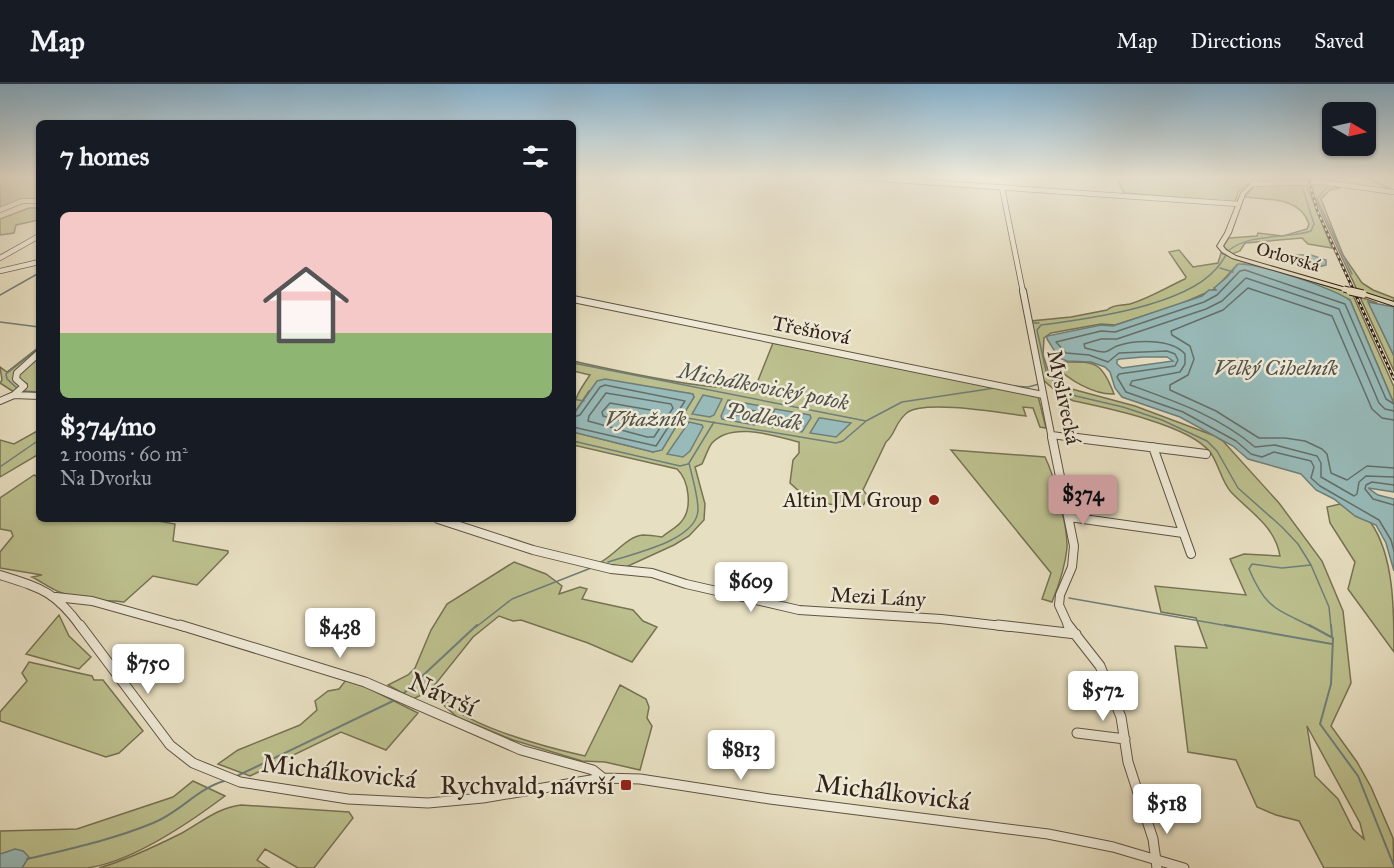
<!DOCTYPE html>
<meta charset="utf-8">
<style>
:root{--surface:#171b24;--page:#242831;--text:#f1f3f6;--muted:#9ea1a6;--line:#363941;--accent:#c59692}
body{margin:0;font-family:"IM FELL Great Primer",serif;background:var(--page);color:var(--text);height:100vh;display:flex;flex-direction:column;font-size:22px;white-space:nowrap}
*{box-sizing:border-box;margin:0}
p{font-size:20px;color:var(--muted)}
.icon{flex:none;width:33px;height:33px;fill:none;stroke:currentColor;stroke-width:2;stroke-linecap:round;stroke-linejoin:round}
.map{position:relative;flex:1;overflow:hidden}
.details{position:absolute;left:36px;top:36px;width:540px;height:402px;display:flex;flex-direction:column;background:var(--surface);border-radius:9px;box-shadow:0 2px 4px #0004}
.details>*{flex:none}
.needle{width:39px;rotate:99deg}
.buttons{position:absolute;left:1322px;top:18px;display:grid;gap:12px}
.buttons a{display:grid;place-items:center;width:54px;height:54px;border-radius:9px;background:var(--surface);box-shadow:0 2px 4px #0004;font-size:30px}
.price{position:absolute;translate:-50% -51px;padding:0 14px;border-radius:6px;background:#fff;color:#222;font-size:20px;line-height:39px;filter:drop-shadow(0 2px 3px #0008)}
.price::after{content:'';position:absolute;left:50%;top:36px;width:18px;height:14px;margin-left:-9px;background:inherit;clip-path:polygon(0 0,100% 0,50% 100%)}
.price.selected{background:var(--accent);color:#111}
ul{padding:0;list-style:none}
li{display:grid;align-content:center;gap:12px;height:318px;padding:0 24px}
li+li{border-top:2px solid var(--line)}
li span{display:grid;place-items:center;height:186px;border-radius:9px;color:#555}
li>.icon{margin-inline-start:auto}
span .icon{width:108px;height:108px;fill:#fffc;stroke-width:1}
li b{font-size:26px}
h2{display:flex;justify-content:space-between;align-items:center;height:72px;padding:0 24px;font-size:26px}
header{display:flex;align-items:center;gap:36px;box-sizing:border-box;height:84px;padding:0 30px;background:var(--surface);border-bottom:2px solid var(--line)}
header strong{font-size:28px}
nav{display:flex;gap:33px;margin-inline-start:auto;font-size:21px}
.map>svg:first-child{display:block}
</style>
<header>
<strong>Map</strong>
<nav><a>Map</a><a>Directions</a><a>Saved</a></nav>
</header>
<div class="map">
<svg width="1394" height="784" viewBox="0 0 1394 784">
<rect width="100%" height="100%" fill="#e7dfc1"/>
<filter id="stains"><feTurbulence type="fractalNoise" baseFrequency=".00333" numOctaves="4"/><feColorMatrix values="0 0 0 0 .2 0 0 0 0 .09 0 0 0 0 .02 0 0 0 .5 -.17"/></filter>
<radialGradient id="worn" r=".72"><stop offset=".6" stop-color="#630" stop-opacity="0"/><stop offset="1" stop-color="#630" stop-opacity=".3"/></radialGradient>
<path fill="#bcc08e" stroke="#777254" stroke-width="1.5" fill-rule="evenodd" d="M 0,93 C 14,93 26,97 39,94 L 39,116 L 29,116 L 0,125 Z
M 1116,93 L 1253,93 L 1253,96 L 1238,108 L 1235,118 L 1124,109 Z
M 1322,99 L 1340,104 L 1330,106 L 1321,115 L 1343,171 L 1362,199 L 1373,206 L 1394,214 L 1394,218 L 1357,206 L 1313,110 L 1311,100 Z
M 1306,100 L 1332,164 L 1308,160 L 1302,154 L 1245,159 L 1240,167 L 1232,170 L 1223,162 L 1229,154 L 1257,152 L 1258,149 L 1283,152 L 1307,145 L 1309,140 C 1300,113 1270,116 1245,113 L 1254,102 Z
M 29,124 L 39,124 L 39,136 L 16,141 L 14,149 L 0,151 L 0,135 Z
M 1179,166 L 1193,183 L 1218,179 L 1221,169 L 1235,175 L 1352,209 L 1394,303 L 1394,320 L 1350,216 C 1326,205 1261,176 1237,181 L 1215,205 L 1178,221 L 1115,241 L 1101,240 L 1051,249 L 1044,254 L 1043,271 L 1050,292 L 1068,304 L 1135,322 L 1215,352 L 1223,357 L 1279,419 L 1322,477 L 1343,527 L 1351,599 L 1331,642 L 1357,678 L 1371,703 L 1393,754 L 1394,784 L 1324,784 L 1299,737 L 1276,731 L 1257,723 L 1236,676 L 1188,668 L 1175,562 L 1207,564 L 1196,534 L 1161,528 L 1155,502 L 1246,511 L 1230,475 L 1244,470 L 1280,472 C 1275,442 1251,429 1231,408 C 1221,397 1219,380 1210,368 C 1189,341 1107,324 1074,317 L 1062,312 L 1042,295 L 1031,237 L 1071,233 L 1107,226 C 1114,220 1122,222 1130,220 C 1150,214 1167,203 1185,195 L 1186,193 L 1169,168 ZM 1307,642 L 1360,739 L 1364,755 L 1353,745 L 1338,715 L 1315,692 Z
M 1360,213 L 1377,219 L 1369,219 L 1394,272 L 1394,287 Z
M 773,259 L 1038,312 L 1046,344 L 1040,343 L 1033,324 L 1023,323 L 1026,332 C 1001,329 927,316 908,328 C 895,337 896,350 886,358 L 863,406 L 868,412 L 863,422 C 835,423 810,420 790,399 L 793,376 L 799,369 L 799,358 C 775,352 732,337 712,359 C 708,364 705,374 702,380 L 695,383 L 705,420 L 704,436 L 689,452 L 674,461 L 626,483 L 599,479 C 614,472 627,452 643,451 C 649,451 656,452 662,453 C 668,448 676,444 681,438 C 693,425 689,396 677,385 L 573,361 L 573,348 L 653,368 L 662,365 L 694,313 L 692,310 L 642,302 L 589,307 L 573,331 C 573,315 581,304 590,291 L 573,287 L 573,277 C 601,283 741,316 757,299 Z
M 39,263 L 39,267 L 15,289 L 22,302 L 14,308 L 0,299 L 2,296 L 0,283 L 7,288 Z
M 39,270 L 39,311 L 18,310 L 27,300 L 18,294 L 19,289 Z
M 1059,278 C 1094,278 1101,275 1114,310 C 1095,311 1068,296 1056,282 Z
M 39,346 L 39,370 L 0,393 L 0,356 L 14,360 Z
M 951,366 L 1045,373 C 1054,391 1068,443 1067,464 C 1065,483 1059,501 1052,518 L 1042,515 L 1051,489 Z
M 34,391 L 39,393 L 39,435 L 147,435 L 175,440 L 173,457 L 228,467 L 228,469 L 197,501 L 153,492 L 124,518 C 104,516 81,517 62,509 C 52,506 42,498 32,493 L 42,491 L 0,484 L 0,468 L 13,452 L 11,447 L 0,445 L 0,414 Z
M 1340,420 C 1347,423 1349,427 1355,431 C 1360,435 1367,435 1371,439 C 1394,472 1394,526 1394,568 L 1348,505 L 1355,478 L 1330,439 L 1327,423 Z
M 514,478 L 546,490 L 562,502 L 559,510 L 580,503 L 587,505 L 582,515 L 633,526 L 643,537 L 657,543 L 632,578 L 588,559 L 521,536 L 513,537 L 499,532 L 473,553 L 430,607 L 413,615 L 388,601 L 408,591 L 415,584 L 431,546 L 447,520 Z
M 59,531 L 69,552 L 91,573 L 79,585 L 26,570 Z
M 29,578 L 92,592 L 94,596 L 103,596 L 143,647 L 119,669 L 106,673 L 0,637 L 0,628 L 27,597 L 22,589 Z
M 346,596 L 362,601 L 418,629 L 386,666 L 341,648 L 250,692 L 218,680 L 238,666 L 300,641 L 317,626 L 315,617 L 328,607 L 339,605 Z
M 620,601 L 646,615 L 649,623 L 647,634 L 652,642 L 640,686 L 605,678 L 582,677 L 513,656 L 457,633 L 438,616 L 442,607 C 443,638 558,666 585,672 Z
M 193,697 L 225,712 C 189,739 132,778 87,784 C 59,784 28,784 0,784 L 0,747 L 77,745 L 173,713 Z
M 241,721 L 349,728 L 353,734 L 314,784 L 298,784 L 265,765 L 257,776 L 269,784 L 99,784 C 127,776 156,762 182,749 C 202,738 217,724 241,721 Z"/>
<path fill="#98bbba" stroke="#6f7e7a" stroke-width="1.5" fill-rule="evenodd" d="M 1297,171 L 1311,171 L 1326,176 L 1326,181 C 1315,185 1290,180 1281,172 Z
M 1238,180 C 1260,179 1331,204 1350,216 L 1394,320 L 1394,408 L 1368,404 L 1378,411 L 1394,415 L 1394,487 L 1386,459 L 1376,441 L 1355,432 L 1334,415 L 1316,406 L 1301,390 L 1248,375 L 1233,362 L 1180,333 L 1122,313 L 1115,304 L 1110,288 L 1105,283 L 1091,278 L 1067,277 L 1059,274 L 1047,255 L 1047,252 L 1101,241 L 1113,242 L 1202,212 L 1209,206 L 1216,206 L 1214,204 L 1227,193 ZM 1143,273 L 1167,273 L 1173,277 L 1122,284 L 1117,280 L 1117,276 L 1120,275 Z
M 1368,218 L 1394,223 L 1394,272 Z
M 605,295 L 693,310 L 694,313 L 662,366 L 653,368 L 573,348 L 573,331 L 597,297 Z
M 703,311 L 722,315 L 714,331 L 710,333 L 692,330 Z
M 728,316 L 767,323 L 760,339 L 755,341 L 722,335 L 721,332 Z
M 775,325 L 810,331 L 811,334 L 802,348 L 772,343 L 769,339 Z
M 819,334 L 821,334 L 851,339 L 836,353 L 810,349 Z
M 689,338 L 702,341 L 703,343 L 690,367 L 683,373 L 667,370 Z
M 15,765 L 23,767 L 29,773 L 22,784 L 0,784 L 0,770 Z"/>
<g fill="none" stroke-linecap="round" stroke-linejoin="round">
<path stroke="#656f6a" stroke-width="1.5" d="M 606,309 L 671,320 L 673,324 L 654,353 L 647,353 L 588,337 L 589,332 Z
M 610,319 L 656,327 L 658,330 L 647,344 L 603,332 L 602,328 Z
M 1394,320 L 1386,315 L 1345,220 L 1245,186 L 1240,187 L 1217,211 L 1204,218 L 1115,248 L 1101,247 L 1056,258 L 1066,269 L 1089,271 L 1108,278 L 1119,269 L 1167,267 L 1175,270 L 1178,276 L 1175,282 L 1119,290 L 1117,293 L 1126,308 L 1183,328 L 1236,357 L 1251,370 L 1262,373 L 1274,368 L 1311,377 L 1314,383 L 1311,394 L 1320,402 L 1379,436 L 1391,456 L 1394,467
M 734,323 L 755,327 L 757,331 L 753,334 L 732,330 L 730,327 Z
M 1394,327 L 1385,325 L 1379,319 L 1339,225 L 1246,194 L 1222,217 L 1206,225 L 1117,255 L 1101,255 L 1084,260 L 1085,264 C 1091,265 1098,268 1104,268 C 1108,268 1112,264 1117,262 C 1135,256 1171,254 1185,270 L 1185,280 L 1180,288 L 1132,297 L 1130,301 C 1174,317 1219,332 1255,363 L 1275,361 L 1317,372 L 1321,379 L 1321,393 L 1354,412 L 1357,410 L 1359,398 L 1366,392 L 1394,393
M 573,333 L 580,331 L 600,303 L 605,301 L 685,317 L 656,362 L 573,343
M 1394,336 L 1382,334 L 1372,325 L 1332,232 L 1248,204 L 1223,226 L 1171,247 L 1172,251 L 1190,262 L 1194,275 L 1188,291 L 1170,301 L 1170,306 L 1216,327 L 1259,354 L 1285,354 L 1305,357 L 1322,365 L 1327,370 L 1331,389 L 1347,396 L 1367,382 L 1394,384
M 1394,401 L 1372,398 L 1366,401 L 1365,405 L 1373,415 L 1394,421"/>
<path stroke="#6f7e7a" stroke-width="1.5" d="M 1365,93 L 1390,105
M 1327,95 L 1329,93
M 1328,102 L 1317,115 L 1352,190
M 1228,167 C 1251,148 1284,156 1311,147 L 1314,140 L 1299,93
M 1226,171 C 1223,176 1219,182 1215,186 C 1183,222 1088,235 1041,241 L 1037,246 L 1046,287 L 1057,302 L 1076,312 L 1123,323 L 1162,336 L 1207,357 L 1217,367 L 1238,404 L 1282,443 L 1298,460 L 1311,481 L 1282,484 L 1252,480 L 1249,485 C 1266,525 1275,524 1312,543
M 1220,184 L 1233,188
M 0,211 L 39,189
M 0,238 L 39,243
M 1032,239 L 1039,239
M 573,279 L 866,337 L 902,318 L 995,304
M 1014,302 L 1028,303 L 1039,300
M 18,305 L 7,295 L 6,290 L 39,264
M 23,307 L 39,308
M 573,315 L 584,317
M 687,334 L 836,359 L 843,357 L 865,338
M 573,357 L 680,382 L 688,380
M 0,383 L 39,356
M 608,478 C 631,470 697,457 698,426 C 698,411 692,393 689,379 L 714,338
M 1311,481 L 1329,523 L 1331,543
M 1069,514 L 1234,543
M 476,543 L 512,515 L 591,484"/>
<path stroke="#6f7e7a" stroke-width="2" d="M 1225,541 L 1332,560
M 1309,541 L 1333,554 L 1331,600 L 1320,640 L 1358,692 L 1394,782
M 1331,541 L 1332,553
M 403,610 L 477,541
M 237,692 L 395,616
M 27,775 C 69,765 112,756 153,739 C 179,729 197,705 224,697"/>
<defs>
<path id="minor-far3" d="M 852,93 L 1238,120
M 1252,100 L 1322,98 L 1394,108
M 1002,104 L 1023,208
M 0,126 L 22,117 L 39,117
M 0,174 L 39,152
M 0,187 L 39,178"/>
<path id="minor-far2" d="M 1023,207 L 1052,355
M 573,215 L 1043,311
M 14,311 L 24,302 L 16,295 L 17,289 L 39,269
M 0,317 L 14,311 L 39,312
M 1052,351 L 1081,355"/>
<path id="minor-far1" d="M 1052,353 L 1074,462 L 1072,483 L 1060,511 L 1059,521 L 1069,543
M 1069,353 L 1206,370
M 1153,363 L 1191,470
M 1069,433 L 1183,449
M 438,435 L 533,466 L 611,485 L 652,489 L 686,500 L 799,526 L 941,535 L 1011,543
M 0,491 C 41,504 55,507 81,543
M 56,513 L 92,517 L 185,543"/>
<path id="minor" d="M 80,541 L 170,661 L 193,679 L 240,698 L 348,715 L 428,719 L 483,714 L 603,694 L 640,695 L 770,715 L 1048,750 L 1113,763 L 1184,784
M 180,541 L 365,598 L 521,666 L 593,686 L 603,694
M 998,541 L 1076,550
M 1068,541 L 1100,582 L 1121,633 L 1128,678 L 1153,755 L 1157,784
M 1077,649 L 1125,655"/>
<path id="major" d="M 1254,93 L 1258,93 L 1259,96 L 1245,110 L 1231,149 L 1223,162 L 1226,166 L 1236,172 L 1346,204 L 1346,206 L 1342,206 L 1232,174 L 1222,168 L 1217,162 L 1225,149 L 1241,109 L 1255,96 Z
M 1363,208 L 1394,218 L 1394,222 L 1361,211 L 1360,210 Z"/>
</defs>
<use href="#minor-far3" stroke="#5f5243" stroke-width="6"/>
<use href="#minor-far2" stroke="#5f5243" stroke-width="8"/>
<use href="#minor-far1" stroke="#5f5243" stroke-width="10"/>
<use href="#minor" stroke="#5f5243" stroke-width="11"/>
<use href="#major" stroke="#322319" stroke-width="2"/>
<use href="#minor-far3" stroke="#efead7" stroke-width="4.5"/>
<use href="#minor-far2" stroke="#efead7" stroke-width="6"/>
<use href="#minor-far1" stroke="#efead7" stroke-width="8"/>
<use href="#minor" stroke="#efead7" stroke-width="9"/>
<use href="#major" fill="#e7dfc1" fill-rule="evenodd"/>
<defs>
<path id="rail" d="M 1308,93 L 1317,126 L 1394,295"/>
</defs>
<use href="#rail" stroke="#322319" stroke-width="3"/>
<use href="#rail" stroke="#efead7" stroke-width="1.5" stroke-dasharray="3" stroke-linecap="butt"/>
<defs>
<path id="major-bridge-far1" d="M 1344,205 L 1356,208"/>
<path id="major-bridge" d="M 1350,207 L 1363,210"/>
</defs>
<use href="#major-bridge-far1" stroke="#322319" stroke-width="7" stroke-linecap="butt"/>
<use href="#major-bridge" stroke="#322319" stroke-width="9" stroke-linecap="butt"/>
<use href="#major-bridge-far1" stroke="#e7dfc1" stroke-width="5"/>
<use href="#major-bridge" stroke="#e7dfc1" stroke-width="7"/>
</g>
<linearGradient id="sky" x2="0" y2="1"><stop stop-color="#88b7d6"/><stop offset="0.46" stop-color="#f4f1e3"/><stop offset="1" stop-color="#f4f1e3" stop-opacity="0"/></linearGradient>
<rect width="1394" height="203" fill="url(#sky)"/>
<g fill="#8f2418" stroke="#efead7" stroke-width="2">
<circle cx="934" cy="416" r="6"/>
<rect x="620" y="695" width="12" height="12" rx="3"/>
</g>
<g text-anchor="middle" stroke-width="5" stroke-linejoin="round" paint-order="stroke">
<g font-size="18" fill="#322319" stroke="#efead7">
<text transform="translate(1288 173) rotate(16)" y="6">Orlovská</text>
</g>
<g font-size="21" fill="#322319" stroke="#efead7">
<text transform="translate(811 246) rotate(11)" y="7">Třešňová</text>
<text transform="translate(1064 313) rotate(78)" y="7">Myslivecká</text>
<text transform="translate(878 513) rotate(3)" y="7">Mezi Lány</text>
</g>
<g font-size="21" fill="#322319" stroke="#efead7" text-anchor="end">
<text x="922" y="423">Altin JM Group</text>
</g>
<g font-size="22" font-style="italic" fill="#515149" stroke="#efead7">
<text x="1276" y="291">Velký Cihelník</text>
<text transform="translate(764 302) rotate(11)" y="8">Michálkovický potok</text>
<text transform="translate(764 332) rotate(10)" y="8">Podlesák</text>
<text x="646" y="342">Výtažník</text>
</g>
<g font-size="26" fill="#322319" stroke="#efead7">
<text transform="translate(443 610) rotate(24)" y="9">Návrší</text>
<text transform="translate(339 687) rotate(6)" y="9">Michálkovická</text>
<text transform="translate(893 708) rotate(7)" y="9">Michálkovická</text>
</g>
<g font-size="26" fill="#322319" stroke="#efead7" text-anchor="end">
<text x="614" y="710">Rychvald, návrší</text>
</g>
</g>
<rect width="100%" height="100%" filter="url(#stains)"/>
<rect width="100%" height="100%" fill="url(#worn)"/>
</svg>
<div class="buttons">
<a><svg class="needle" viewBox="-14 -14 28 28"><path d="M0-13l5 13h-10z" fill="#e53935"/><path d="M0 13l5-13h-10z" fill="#9ea1a6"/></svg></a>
</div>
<b class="price selected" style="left:1083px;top:442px">$374</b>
<b class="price" style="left:751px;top:529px">$609</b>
<b class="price" style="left:340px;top:575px">$438</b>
<b class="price" style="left:148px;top:611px">$750</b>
<b class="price" style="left:1103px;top:638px">$572</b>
<b class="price" style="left:741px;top:697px">$813</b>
<b class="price" style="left:1167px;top:751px">$518</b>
<section class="details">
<h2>7 homes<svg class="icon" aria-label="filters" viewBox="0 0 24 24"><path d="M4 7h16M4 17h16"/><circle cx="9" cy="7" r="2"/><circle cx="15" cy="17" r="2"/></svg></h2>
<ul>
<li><span style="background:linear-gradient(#f6c9c9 65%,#8fb573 0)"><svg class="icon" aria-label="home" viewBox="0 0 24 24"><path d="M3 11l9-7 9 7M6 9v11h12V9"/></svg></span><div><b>$374/mo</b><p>2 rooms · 60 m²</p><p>Na Dvorku</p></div></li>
</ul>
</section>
</div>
